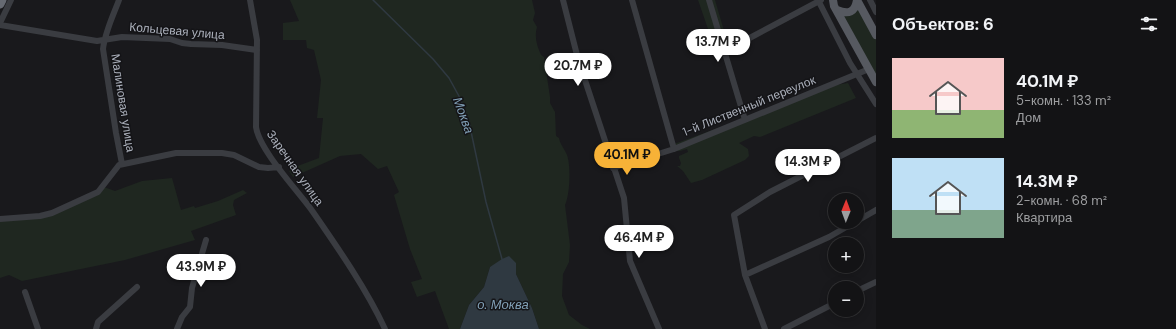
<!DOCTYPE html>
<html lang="ru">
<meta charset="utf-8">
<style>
:root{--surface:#131315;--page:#202022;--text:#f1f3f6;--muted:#9d9ea0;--line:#323234;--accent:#f7b237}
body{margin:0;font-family:"DM Sans",sans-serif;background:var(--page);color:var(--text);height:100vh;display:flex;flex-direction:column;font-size:15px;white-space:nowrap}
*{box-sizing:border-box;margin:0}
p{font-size:13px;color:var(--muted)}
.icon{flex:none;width:22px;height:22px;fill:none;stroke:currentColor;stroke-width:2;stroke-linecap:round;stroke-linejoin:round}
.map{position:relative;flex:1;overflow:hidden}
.details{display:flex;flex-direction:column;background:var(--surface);width:300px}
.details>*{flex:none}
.needle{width:26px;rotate:1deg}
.fabs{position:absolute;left:828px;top:193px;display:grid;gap:8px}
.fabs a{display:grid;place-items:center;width:36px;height:36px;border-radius:50%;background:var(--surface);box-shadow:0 2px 10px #0003,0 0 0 1px var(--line);font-size:20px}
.price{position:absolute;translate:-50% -34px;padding:0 9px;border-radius:14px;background:#fff;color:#222;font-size:13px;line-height:26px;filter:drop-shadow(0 1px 2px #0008)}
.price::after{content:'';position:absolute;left:50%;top:24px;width:12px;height:9px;margin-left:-6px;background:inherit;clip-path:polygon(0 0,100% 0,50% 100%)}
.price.active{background:var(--accent);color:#111}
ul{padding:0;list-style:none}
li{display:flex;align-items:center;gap:12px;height:100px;padding:0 16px}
li span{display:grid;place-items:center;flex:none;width:112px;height:80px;border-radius:0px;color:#555}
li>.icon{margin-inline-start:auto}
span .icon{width:48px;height:48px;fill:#fffc;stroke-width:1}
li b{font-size:17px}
h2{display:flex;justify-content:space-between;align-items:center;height:48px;padding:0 16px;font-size:17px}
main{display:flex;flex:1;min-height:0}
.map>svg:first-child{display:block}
</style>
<main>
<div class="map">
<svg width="876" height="329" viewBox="0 0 876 329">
<rect width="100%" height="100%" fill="#19191c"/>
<path fill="#1f2720" d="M 290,0 L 532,0 L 535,13 L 533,20 L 537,27 C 534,37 537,46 541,55 L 544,57 L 550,97 L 550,103 L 555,112 L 556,136 L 559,138 C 560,144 564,148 567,155 C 571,166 570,194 565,205 L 570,245 L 569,262 L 563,274 L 562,296 L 569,315 L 582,325 L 590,329 L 539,329 L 532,308 L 516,274 L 516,263 L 490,267 L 484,287 L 469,305 L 460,329 L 449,329 L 435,291 L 417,297 L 411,282 L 422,279 L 410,249 L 394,195 L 399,192 L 387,166 L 378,169 L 361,154 L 340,156 L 293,177 L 289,171 L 295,167 L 319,158 L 323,118 L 317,118 L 321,80 L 314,50 L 307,48 L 306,40 L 283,40 L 283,23 L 299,21 Z
M 698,0 L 715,0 L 727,41 L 729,54 L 717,55 Z
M 858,8 L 876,40 L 876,76 L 844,16 Z
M 848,83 L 856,98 L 760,137 L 754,136 L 739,143 L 748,149 L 749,156 L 745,160 L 702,180 L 691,183 L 683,171 L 677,166 L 680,166 L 681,163 L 679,158 L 679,156 L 688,152 L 687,149 L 680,151 L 675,151 L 674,144 L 836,85 Z
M 172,178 L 181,210 L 194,206 L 195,208 L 218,201 L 243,190 L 247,193 L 234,200 L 233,205 L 236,215 L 191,231 L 195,240 L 125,260 L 22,281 L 9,275 L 0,278 L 0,219 L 40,217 L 104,187 L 115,191 L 142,181 Z"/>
<path fill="#2f3941" d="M 509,256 L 516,263 L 516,274 L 532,308 L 539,329 L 460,329 L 469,305 L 484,287 L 490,267 L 502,259 Z"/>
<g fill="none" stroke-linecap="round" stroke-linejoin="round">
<path stroke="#2f3941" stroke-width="1.5" d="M 373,0 L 433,59 L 449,78 L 460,98 L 469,122 L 486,202 L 502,259"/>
<path stroke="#3a3c41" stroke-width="6" d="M 119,0 C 113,16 105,32 103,49 L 116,133 L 122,164
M 250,0 L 257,40 L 256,127 C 259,150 299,192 313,212 C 338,248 367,290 385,329
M 563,0 L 578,59 L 624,198 L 630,261 L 659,329
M 632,0 L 674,149
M 709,0 L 745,120
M 818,0 L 850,63 L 876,104
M 870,0 L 876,12
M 0,23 L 11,0
M 0,25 L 97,41 L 122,37 L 170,39 L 182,43 L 191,44 L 222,45 L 257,50
M 724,50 L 744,41 L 821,0
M 613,168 L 674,149 L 869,69
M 0,219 L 40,216 L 52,213 L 98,192 L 119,165 L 176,153 L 222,153 L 234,155 L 259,167 L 268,168 L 279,167
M 857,221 L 876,210
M 745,275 L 829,237 L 855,222
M 857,291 L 876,282
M 25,292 L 38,329
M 96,329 L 98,322 L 137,287
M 177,329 L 182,317 L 190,307 L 192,288 L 206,240
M 765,329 L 745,275 L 734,215 L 770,192 L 876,138
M 784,329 L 835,303"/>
<path stroke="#565960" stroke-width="8" d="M 833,0 L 834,6 L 876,82
M 857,0 L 876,35
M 837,10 C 849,15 855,12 857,0"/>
<path stroke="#666a72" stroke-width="9" d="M 0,4 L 2,0"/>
</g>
<g text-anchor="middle" stroke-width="3" stroke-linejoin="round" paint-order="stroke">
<g font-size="12" fill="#acb1bc" stroke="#141417">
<text transform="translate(177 31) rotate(5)" y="4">Кольцевая улица</text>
<text transform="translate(123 103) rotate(81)" y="4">Малиновая улица</text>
<text transform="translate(749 106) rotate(-22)" y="4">1-й Лиственный переулок</text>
<text transform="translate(295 168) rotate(55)" y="4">Заречная улица</text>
</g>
<g font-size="13" font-style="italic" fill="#82a0b7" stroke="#141417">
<text transform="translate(464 115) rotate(70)" y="5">Моква</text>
<text x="503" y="309">о. Моква</text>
</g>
</g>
</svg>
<div class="fabs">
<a><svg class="needle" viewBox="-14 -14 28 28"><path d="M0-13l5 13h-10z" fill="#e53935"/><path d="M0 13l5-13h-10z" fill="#9d9ea0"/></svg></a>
<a>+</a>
<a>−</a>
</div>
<b class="price" style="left:718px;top:63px">13.7M ₽</b>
<b class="price" style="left:578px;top:87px">20.7M ₽</b>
<b class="price active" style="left:627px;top:176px">40.1M ₽</b>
<b class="price" style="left:808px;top:183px">14.3M ₽</b>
<b class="price" style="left:639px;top:259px">46.4M ₽</b>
<b class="price" style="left:201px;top:288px">43.9M ₽</b>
</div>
<section class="details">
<h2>Объектов: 6<svg class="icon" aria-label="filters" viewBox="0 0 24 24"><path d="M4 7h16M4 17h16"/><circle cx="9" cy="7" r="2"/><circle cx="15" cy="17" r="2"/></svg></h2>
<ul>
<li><span style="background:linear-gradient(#f6c9c9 65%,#8fb573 0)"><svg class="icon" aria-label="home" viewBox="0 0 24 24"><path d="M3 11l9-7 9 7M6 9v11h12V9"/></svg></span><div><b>40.1M ₽</b><p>5-комн. · 133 m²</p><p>Дом</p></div></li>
<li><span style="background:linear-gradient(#bfe0f5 65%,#7fa58c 0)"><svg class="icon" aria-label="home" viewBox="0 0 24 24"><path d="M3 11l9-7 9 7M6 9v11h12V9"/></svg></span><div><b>14.3M ₽</b><p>2-комн. · 68 m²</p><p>Квартира</p></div></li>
</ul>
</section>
</main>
